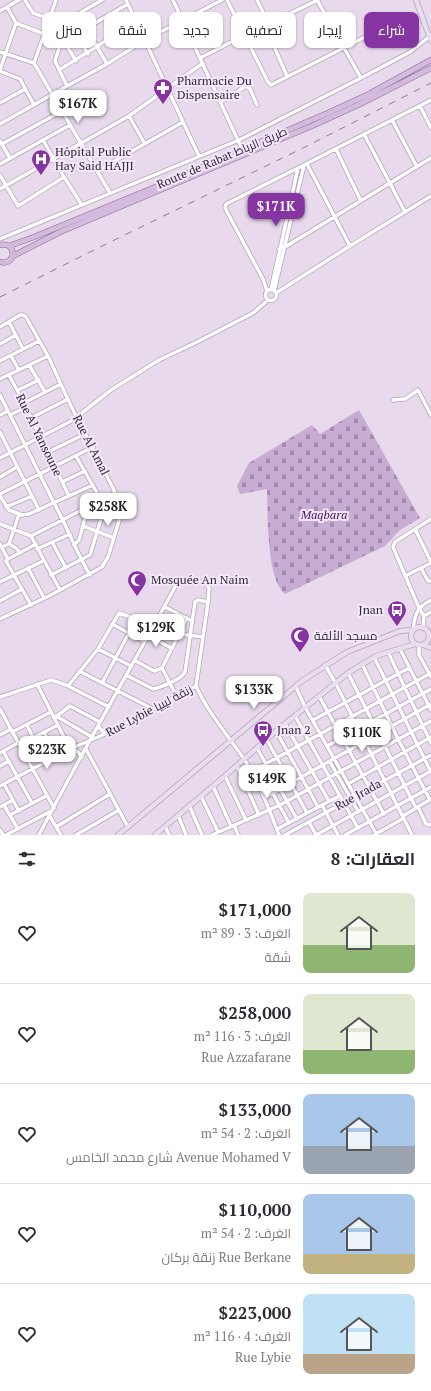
<!DOCTYPE html>
<html lang="ar">
<meta charset="utf-8">
<style>
:root{--surface:#fff;--page:#f7f7f7;--text:#2b2b33;--muted:#7c7c81;--line:#e1e1e2;--accent:#8734a3}
body{margin:0;font-family:"PT Serif",Cairo,serif;background:var(--page);color:var(--text);direction:rtl;height:100vh;display:flex;flex-direction:column;font-size:15px;white-space:nowrap}
*{box-sizing:border-box;margin:0}
p{font-size:13px;color:var(--muted)}
.icon{flex:none;width:22px;height:22px;fill:none;stroke:currentColor;stroke-width:2;stroke-linecap:round;stroke-linejoin:round}
.map{position:relative;height:835px;overflow:hidden;direction:ltr}
.drawer{display:flex;flex-direction:column;background:var(--surface);flex:1}
.drawer>*{flex:none}
.guide{position:absolute;left:12px;top:12px;width:407px;height:36px;direction:rtl;display:flex;gap:8px}
.price{position:absolute;translate:-50% -34px;padding:0 9px;border-radius:8px;background:#fff;color:#222;font-size:13px;line-height:26px;filter:drop-shadow(0 1px 2px #0008)}
.price::after{content:'';position:absolute;left:50%;top:24px;width:12px;height:9px;margin-left:-6px;background:inherit;clip-path:polygon(0 0,100% 0,50% 100%)}
.price.current{background:var(--accent);color:#fff}
ul{padding:0;list-style:none}
li{display:flex;align-items:center;gap:12px;height:100px;padding:0 16px}
li+li{border-top:1px solid var(--line)}
li span{display:grid;place-items:center;flex:none;width:112px;height:80px;border-radius:8px;color:#555}
li>.icon{margin-inline-start:auto}
span .icon{width:48px;height:48px;fill:#fffc;stroke-width:1}
li b{font-size:17px}
h2{display:flex;justify-content:space-between;align-items:center;height:48px;padding:0 16px;font-size:17px}
.pill{padding:0 14px;border-radius:8px;background:var(--surface);box-shadow:0 1px 3px #0004;font-size:14px;line-height:36px}
.pill.current{background:var(--accent);color:#fff}
.map>svg:first-child{display:block}
</style>
<div class="map">
<svg width="431" height="835" viewBox="0 0 431 835">
<defs>
<pattern id="cemetery-stones" width="16" height="16" patternUnits="userSpaceOnUse"><rect width="16" height="16" fill="#c8acd3"/><path d="M2 7V4a2 2 0 0 1 4 0v3zM10 15v-3a2 2 0 0 1 4 0v3z" fill="#a38cac"/></pattern>
</defs>
<rect width="100%" height="100%" fill="#e8d9ed"/>
<path fill="url(#cemetery-stones)" d="M 359,410 L 420,518 L 400,530 L 385,546 L 285,594 C 266,579 268,513 267,489 L 240,494 L 237,486 L 249,463 L 312,425 L 320,434 Z"/>
<g fill="none" stroke-linecap="round" stroke-linejoin="round">
<defs>
<path id="street" d="M 25,0 L 33,13 L 50,19
M 56,0 L 34,63 L 110,193
M 126,0 L 199,156
M 173,0 L 242,149
M 227,0 L 268,82 L 271,85 L 404,17
M 257,0 L 269,24
M 317,0 L 361,78
M 7,7 L 16,23 L 44,34 L 102,0
M 0,11 L 19,0
M 78,14 L 107,64
M 265,26 L 287,76
M 76,34 L 88,54
M 64,41 L 76,61
M 0,52 L 34,63
M 200,58 L 245,35 L 318,0
M 0,70 L 16,23
M 59,70 L 136,22
M 0,71 L 20,79 L 34,105
M 67,86 L 55,61 L 60,45 L 64,41 L 128,4
M 221,102 L 246,86 L 250,89 L 257,105
M 0,103 L 25,89
M 420,106 L 431,128
M 129,116 L 145,144
M 392,120 L 417,167
M 0,124 L 67,86 L 107,64 L 145,40 L 222,0
M 364,134 L 405,212
M 43,140 L 64,177 L 82,205
M 0,141 L 10,158
M 2,144 L 62,111
M 336,149 L 361,201
M 0,164 L 70,125
M 307,164 L 350,246
M 97,171 L 183,122
M 0,175 L 18,206 L 64,177
M 0,189 L 129,116 L 203,63
M 0,239 L 239,140 L 361,78 L 410,52 L 430,36
M 279,249 L 285,247 L 431,158
M265.5 295a5.5 5.5 0 1 1 11 0a5.5 5.5 0 1 1-11 0Z
M 271,290 L 298,168
M 267,291 L 263,279 L 225,208 L 226,204 L 304,165 L 431,100
M 274,291 L 304,165
M 276,293 L 350,246 L 431,196
M 9,322 L 23,349
M 0,327 L 20,315 L 23,315 L 26,317 L 48,356 L 71,406 L 113,488 L 122,511 L 108,557 L 102,567 L 49,596 L 0,619
M 0,344 L 16,335
M 11,356 L 19,370
M 0,361 L 39,341
M 29,365 L 45,392
M 9,375 L 24,403 L 69,496
M 0,379 L 48,356
M 18,390 L 39,380
M 0,395 L 54,503 C 67,526 76,552 90,575
M 393,400 L 405,399 L 418,390 L 431,415
M 24,403 L 61,384
M 0,415 L 8,411
M 10,415 L 26,407
M 31,418 L 68,399
M 0,432 L 39,510
M 48,452 L 85,434
M 0,458 L 77,418 L 83,412 L 111,390 L 159,360 L 195,343 L 253,313 L 268,300
M 0,477 L 17,467
M 62,482 L 85,471
M 0,494 L 93,447
M 0,496 L 9,510 L 22,515 L 29,514 L 93,485
M 6,507 L 32,496
M 0,524 L 31,536
M 83,526 L 114,538
M 415,529 L 431,562
M 31,536 L 115,493
M 31,536 L 60,590
M 52,542 L 66,568
M 0,544 L 8,559 L 6,561 L 31,605
M 9,544 L 16,548 L 20,553
M 74,545 L 79,540 L 88,507
M 2,547 L 9,544 L 19,514
M 37,549 L 70,534
M 8,559 L 36,544
M 28,568 L 44,598
M 421,568 L 428,581 L 431,581
M 51,575 L 90,555 L 104,509 L 101,500 L 76,456
M 405,576 L 431,563
M 0,582 L 43,561
M 0,601 L 22,589
M 165,607 L 192,621
M 424,616 L 431,612
M 112,624 L 144,641
M 423,628 L 424,616 L 419,608 L 393,547 L 395,542 L 431,519
M 413,630 C 415,614 416,608 431,600
M 179,634 L 203,637
M 148,635 L 171,648
M 419,645 L 419,655 L 431,677
M 98,649 L 131,666
M 400,649 L 431,710
M 388,652 L 431,743
M 374,657 L 431,772
M 134,660 L 154,671 L 162,668 L 187,618
M 362,664 L 398,739 L 430,800
M 325,665 L 336,684 L 412,835
M 162,668 L 177,697
M 79,671 L 153,709
M 348,673 L 416,808
M 126,675 L 153,689 C 162,687 182,679 185,672 L 195,602 L 198,600 L 208,602
M 102,683 L 129,633
M 37,684 L 70,749
M 68,686 L 98,649 L 119,613 L 153,625
M 196,686 C 208,713 228,735 244,759 C 259,782 269,809 279,835
M 296,687 L 305,707 L 377,835
M 319,696 L 384,814
M 0,697 L 51,680 L 66,685 L 109,707
M 0,709 L 54,808
M 56,716 L 92,737
M 295,716 L 358,828
M 54,718 L 70,706 L 100,722
M 313,720 L 409,668
M 285,724 L 329,801
M 27,725 L 37,746
M 98,726 L 105,734
M 276,731 L 318,807
M 12,732 L 51,712
M 44,732 L 56,756
M 0,735 L 11,729
M 33,738 L 58,725
M 267,740 L 307,813
M 327,746 L 431,689
M 72,748 L 78,752 L 82,757
M 257,748 L 297,819
M 86,749 L 128,827
M 3,751 L 32,803
M 0,753 L 18,743
M 24,754 L 48,741
M 330,762 L 358,811
M 0,766 L 9,761
M 237,766 L 259,815
M 259,768 L 289,823
M 251,772 L 431,673
M 225,776 L 246,820
M 4,784 L 19,811
M 348,784 L 431,737
M 0,786 L 70,749 L 105,734 L 196,686 L 208,602 L 209,588 L 204,582 L 177,581 L 174,589 C 129,671 82,752 39,835
M 213,786 L 231,826
M 201,796 L 218,832
M 264,798 L 431,704
M 4,805 L 18,829
M 189,805 L 202,835
M 322,805 L 338,835
M 0,807 L 13,800
M 418,807 L 426,824 L 429,825 L 431,824
M 10,815 L 46,796
M 49,815 L 61,835
M 178,815 L 186,835
M 403,816 L 431,799
M 309,822 L 316,835
M 234,825 L 238,835
M 165,826 L 169,835
M 56,827 L 110,794
M 277,829 L 339,796
M 0,830 L 3,835
M 6,835 L 51,811
M 76,835 L 119,810
M 212,835 L 280,805 L 431,721
M 285,835 L 431,755
M 316,835 L 431,771
M 345,835 L 431,787
M 374,835 L 404,818"/>
<path id="secondary" d="M 416,0 L 431,41
M411 636a9 9 0 1 1 18 0a9 9 0 1 1-18 0Z
M 423,645 L 431,648
M 118,835 L 302,681 L 347,652 L 400,631 L 412,630
M 155,835 L 225,776 L 276,731 L 348,673 L 376,656 L 415,644"/>
<path id="primary" d="M 0,245 C 17,241 17,266 0,262
M 9,246 L 34,237 L 158,186 L 328,113 L 369,94 L 431,60
M 13,256 L 60,232 L 314,125 L 360,104 L 431,68"/>
</defs>
<use href="#street" stroke="#b3a5b8" stroke-width="5"/>
<use href="#secondary" stroke="#b3a5b8" stroke-width="6"/>
<use href="#primary" stroke="#876a92" stroke-width="6"/>
<use href="#street" stroke="#fff" stroke-width="3.5"/>
<use href="#secondary" stroke="#e9ddee" stroke-width="4.5"/>
<use href="#primary" stroke="#d4bbdd" stroke-width="5"/>
<path stroke="#897f8d" stroke-width="1" stroke-dasharray="7 7" stroke-linecap="butt" d="M 0,297 L 96,249 L 307,146 L 431,83"/>
</g>
<defs>
<symbol id="pharmacy-pin" viewBox="-11 -11 22 30"><path d="M0 17L-7.5 6A9.5 9.5 0 1 1 7.5 6Z" fill="#8734a3" stroke="#f5e7fb"/><path d="M-2-6h4v4h4v4h-4v4h-4v-4h-4v-4h4Z" fill="#fff"/></symbol>
<symbol id="hospital-pin" viewBox="-11 -11 22 30"><path d="M0 17L-7.5 6A9.5 9.5 0 1 1 7.5 6Z" fill="#8734a3" stroke="#f5e7fb"/><path d="M-5-5h3v3.5h4V-5h3V5h-3V1.5h-4V5h-3Z" fill="#fff"/></symbol>
<symbol id="mosque-pin" viewBox="-11 -11 22 30"><path d="M0 17L-7.5 6A9.5 9.5 0 1 1 7.5 6Z" fill="#8734a3" stroke="#f5e7fb"/><path d="M3.5-4.9A6 6 0 1 0 3.5 4.9A5 5 0 1 1 3.5-4.9Z" fill="#fff"/></symbol>
<symbol id="bus-pin" viewBox="-11 -11 22 30"><path d="M0 17L-7.5 6A9.5 9.5 0 1 1 7.5 6Z" fill="#8734a3" stroke="#f5e7fb"/><path d="M-5-6H5V4H4V6H2V4H-2V6H-4V4H-5ZM-3.5-4V0h7V-4ZM-3.5 1.2v1.5H-2V1.2ZM2 1.2v1.5H3.5V1.2Z" fill="#fff"/></symbol>
</defs>
<g fill-rule="evenodd">
<use href="#pharmacy-pin" x="152" y="77" width="22" height="30"/>
<use href="#hospital-pin" x="30" y="148" width="22" height="30"/>
<use href="#mosque-pin" x="126" y="569" width="22" height="30"/>
<use href="#bus-pin" x="386" y="599" width="22" height="30"/>
<use href="#mosque-pin" x="289" y="625" width="22" height="30"/>
<use href="#bus-pin" x="252" y="719" width="22" height="30"/>
</g>
<g text-anchor="middle" stroke-width="4" stroke-linejoin="round" paint-order="stroke">
<g font-size="12" fill="#2e2931" stroke="#f5e7fb" text-anchor="start">
<text x="177" y="85">Pharmacie Du<tspan x="177" dy="14">Dispensaire</tspan></text>
<text x="55" y="156">Hôpital Public<tspan x="55" dy="14">Hay Said HAJJI</tspan></text>
<text x="151" y="584">Mosquée An Naim</text>
<text x="383" y="614" text-anchor="end">Jnan</text>
<text x="314" y="640">مسجد الألفة</text>
<text x="277" y="734">Jnan 2</text>
</g>
<g font-size="12" fill="#2e2931" stroke="#f5e7fb">
<text transform="translate(222 158) rotate(-23)" y="4">Route de Rabat طريق الرباط</text>
<text transform="translate(39 435) rotate(64)" y="4">Rue Al Yansoune</text>
<text transform="translate(91 445) rotate(63)" y="4">Rue Al Amal</text>
<text transform="translate(149 711) rotate(-28)" y="4">Rue Lybie زنقة ليبيا</text>
<text transform="translate(358 795) rotate(-29)" y="4">Rue Jrada</text>
</g>
<g font-size="12" font-style="italic" fill="#430e53" stroke="#f5e7fb">
<text x="324" y="519">Maqbara</text>
</g>
</g>
</svg>
<b class="price" style="left:78px;top:124px">$167K</b>
<b class="price current" style="left:276px;top:227px">$171K</b>
<b class="price" style="left:108px;top:527px">$258K</b>
<b class="price" style="left:156px;top:648px">$129K</b>
<b class="price" style="left:254px;top:710px">$133K</b>
<b class="price" style="left:362px;top:753px">$110K</b>
<b class="price" style="left:47px;top:770px">$223K</b>
<b class="price" style="left:267px;top:799px">$149K</b>
<div class="guide">
<a class="pill current">شراء</a>
<a class="pill">إيجار</a>
<a class="pill">تصفية</a>
<a class="pill">جديد</a>
<a class="pill">شقة</a>
<a class="pill">منزل</a>
</div>
</div>
<section class="drawer">
<h2>العقارات: 8<svg class="icon" aria-label="filters" viewBox="0 0 24 24"><path d="M4 7h16M4 17h16"/><circle cx="9" cy="7" r="2"/><circle cx="15" cy="17" r="2"/></svg></h2>
<ul>
<li><span style="background:linear-gradient(#dfe7d0 65%,#8fb573 0)"><svg class="icon" aria-label="home" viewBox="0 0 24 24"><path d="M3 11l9-7 9 7M6 9v11h12V9"/></svg></span><div><b>$171,000</b><p>الغرف: 3 · 89 m²</p><p>شقة</p></div><svg class="icon" aria-label="heart" viewBox="0 0 24 24"><path d="M12 20l-8-8c-3-5 5-10 8-4 3-6 11-1 8 4z"/></svg></li>
<li><span style="background:linear-gradient(#dfe7d0 70%,#8fb573 0)"><svg class="icon" aria-label="home" viewBox="0 0 24 24"><path d="M3 11l9-7 9 7M6 9v11h12V9"/></svg></span><div><b>$258,000</b><p>الغرف: 3 · 116 m²</p><p>Rue Azzafarane</p></div><svg class="icon" aria-label="heart" viewBox="0 0 24 24"><path d="M12 20l-8-8c-3-5 5-10 8-4 3-6 11-1 8 4z"/></svg></li>
<li><span style="background:linear-gradient(#a9c7e8 65%,#9aa5b1 0)"><svg class="icon" aria-label="home" viewBox="0 0 24 24"><path d="M3 11l9-7 9 7M6 9v11h12V9"/></svg></span><div><b>$133,000</b><p>الغرف: 2 · 54 m²</p><p>Avenue Mohamed V شارع محمد الخامس</p></div><svg class="icon" aria-label="heart" viewBox="0 0 24 24"><path d="M12 20l-8-8c-3-5 5-10 8-4 3-6 11-1 8 4z"/></svg></li>
<li><span style="background:linear-gradient(#a9c7e8 75%,#c2b280 0)"><svg class="icon" aria-label="home" viewBox="0 0 24 24"><path d="M3 11l9-7 9 7M6 9v11h12V9"/></svg></span><div><b>$110,000</b><p>الغرف: 2 · 54 m²</p><p>Rue Berkane زنقة بركان</p></div><svg class="icon" aria-label="heart" viewBox="0 0 24 24"><path d="M12 20l-8-8c-3-5 5-10 8-4 3-6 11-1 8 4z"/></svg></li>
<li><span style="background:linear-gradient(#bfe0f5 75%,#b9a48a 0)"><svg class="icon" aria-label="home" viewBox="0 0 24 24"><path d="M3 11l9-7 9 7M6 9v11h12V9"/></svg></span><div><b>$223,000</b><p>الغرف: 4 · 116 m²</p><p>Rue Lybie</p></div><svg class="icon" aria-label="heart" viewBox="0 0 24 24"><path d="M12 20l-8-8c-3-5 5-10 8-4 3-6 11-1 8 4z"/></svg></li>
</ul>
</section>
